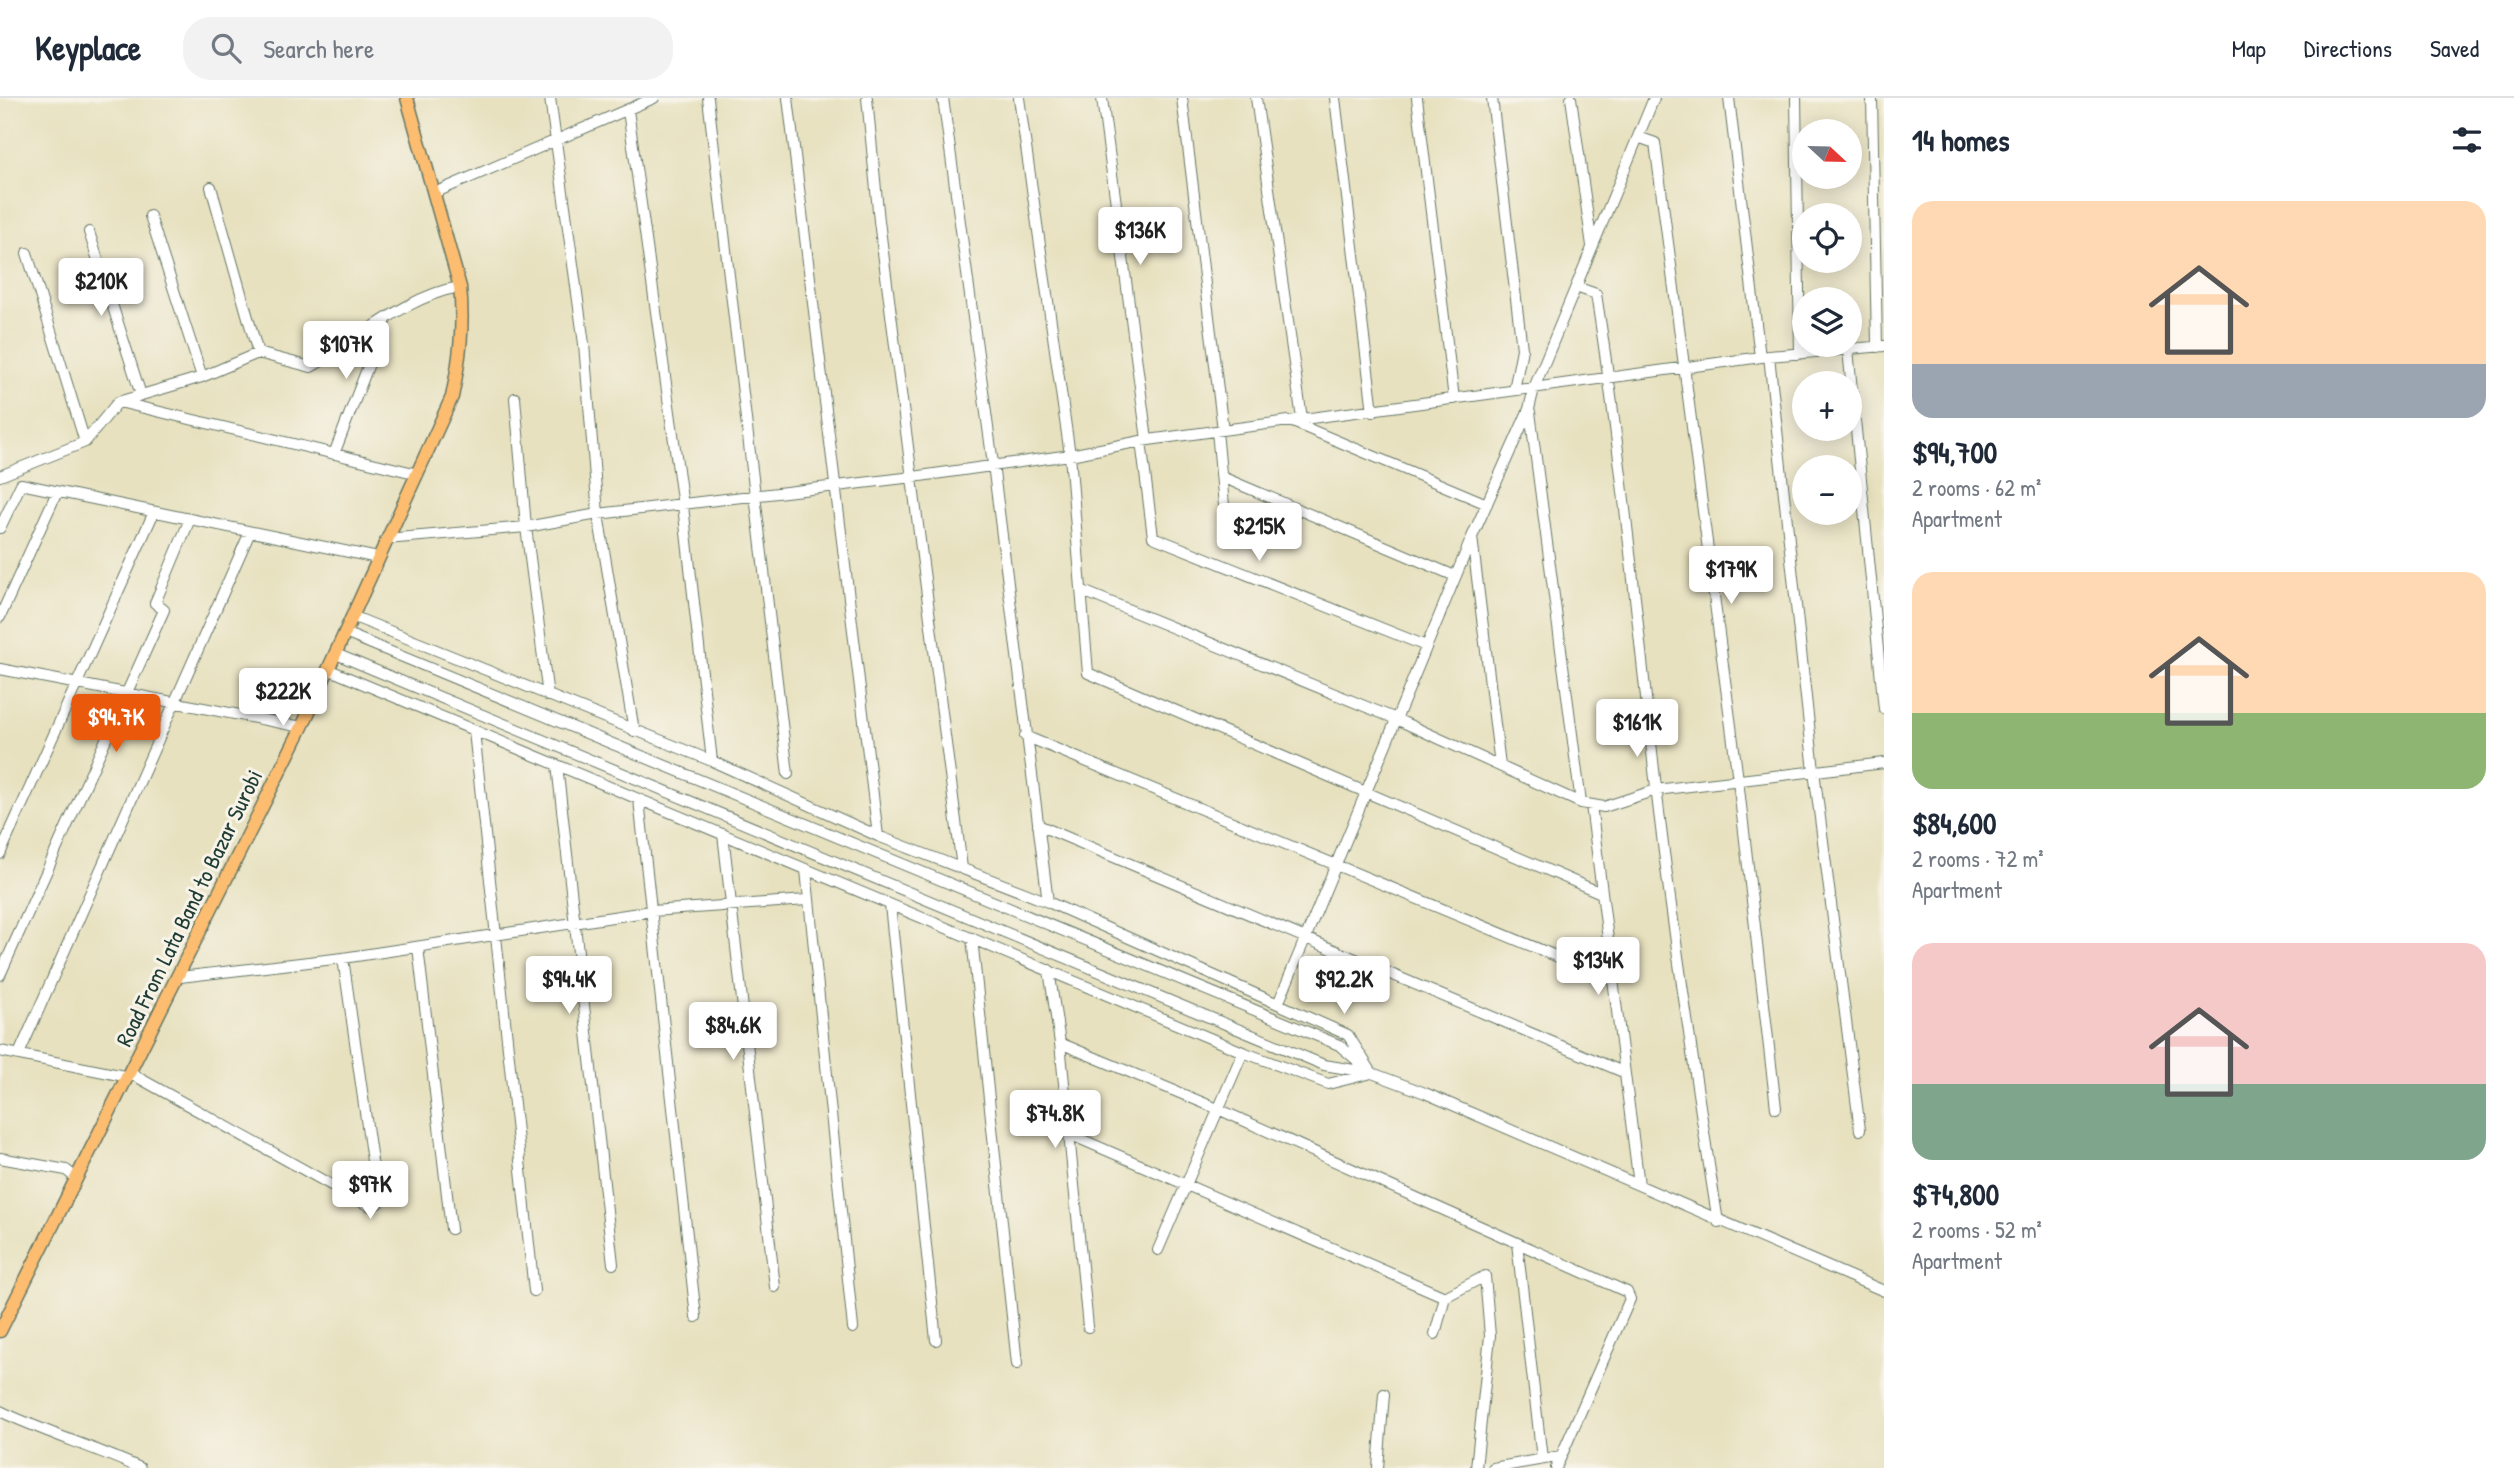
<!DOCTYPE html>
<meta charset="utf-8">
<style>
:root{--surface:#fff;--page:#f2f2f3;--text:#1f2937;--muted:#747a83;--line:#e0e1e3;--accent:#ea580c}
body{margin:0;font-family:"Patrick Hand",sans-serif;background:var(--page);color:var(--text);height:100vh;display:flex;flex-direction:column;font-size:26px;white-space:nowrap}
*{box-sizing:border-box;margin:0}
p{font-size:23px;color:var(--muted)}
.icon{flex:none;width:38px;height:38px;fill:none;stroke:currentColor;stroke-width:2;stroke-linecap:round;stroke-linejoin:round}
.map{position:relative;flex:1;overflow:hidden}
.panel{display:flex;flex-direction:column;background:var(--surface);width:630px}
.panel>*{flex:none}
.needle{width:46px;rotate:112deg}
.tools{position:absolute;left:1792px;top:21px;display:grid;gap:14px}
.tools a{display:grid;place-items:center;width:70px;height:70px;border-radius:50%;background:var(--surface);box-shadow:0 4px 18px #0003;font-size:35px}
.price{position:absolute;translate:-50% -60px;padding:0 16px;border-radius:7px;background:#fff;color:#222;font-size:23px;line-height:46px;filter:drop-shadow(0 2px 4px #0008)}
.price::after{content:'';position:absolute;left:50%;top:42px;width:21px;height:16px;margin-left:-10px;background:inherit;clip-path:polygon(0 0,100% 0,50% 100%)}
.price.active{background:var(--accent);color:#fff}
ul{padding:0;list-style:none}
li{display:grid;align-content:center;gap:14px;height:371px;padding:0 28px}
li span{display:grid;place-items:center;height:217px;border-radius:21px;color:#555}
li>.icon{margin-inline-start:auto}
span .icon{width:126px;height:126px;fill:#fffc;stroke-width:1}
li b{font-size:30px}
h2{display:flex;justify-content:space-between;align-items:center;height:84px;padding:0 28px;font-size:30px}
header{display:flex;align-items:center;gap:42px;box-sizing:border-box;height:98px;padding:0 35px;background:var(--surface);border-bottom:2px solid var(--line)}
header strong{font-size:33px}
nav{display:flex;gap:38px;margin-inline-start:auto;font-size:24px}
.search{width:490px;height:63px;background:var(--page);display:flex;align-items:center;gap:18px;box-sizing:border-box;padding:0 24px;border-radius:28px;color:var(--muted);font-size:26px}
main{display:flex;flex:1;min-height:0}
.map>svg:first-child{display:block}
</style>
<header>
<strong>Keyplace</strong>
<div class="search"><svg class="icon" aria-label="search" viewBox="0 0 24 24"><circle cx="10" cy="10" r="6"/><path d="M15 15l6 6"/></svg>Search here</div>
<nav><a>Map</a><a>Directions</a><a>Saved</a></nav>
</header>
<main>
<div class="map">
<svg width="1884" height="1370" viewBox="0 0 1884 1370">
<rect width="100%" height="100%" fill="#f7f3e8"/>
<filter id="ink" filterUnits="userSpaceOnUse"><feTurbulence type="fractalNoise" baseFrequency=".0143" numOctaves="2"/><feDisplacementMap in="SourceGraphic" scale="14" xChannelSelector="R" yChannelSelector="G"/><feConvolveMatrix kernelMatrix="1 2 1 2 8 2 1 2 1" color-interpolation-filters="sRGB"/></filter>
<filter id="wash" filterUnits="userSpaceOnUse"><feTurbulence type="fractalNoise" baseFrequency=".00686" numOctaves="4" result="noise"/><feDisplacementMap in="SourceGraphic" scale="28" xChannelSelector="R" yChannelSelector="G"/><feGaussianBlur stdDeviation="1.57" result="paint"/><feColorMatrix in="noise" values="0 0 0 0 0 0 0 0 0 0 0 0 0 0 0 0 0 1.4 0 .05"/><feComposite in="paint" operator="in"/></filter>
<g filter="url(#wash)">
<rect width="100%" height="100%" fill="#e7e1bf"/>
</g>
<g filter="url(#ink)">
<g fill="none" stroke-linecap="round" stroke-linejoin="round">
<defs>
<path id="minor" d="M 550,0 L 584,246 L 598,416 L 634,633
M 708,0 L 788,676
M 788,0 L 878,738
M 867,0 L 879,123 L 962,770
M 943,0 L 993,366 L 1048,804
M 1019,0 L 1070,357 L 1088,575 L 1601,795
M 1102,0 L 1147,342
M 1182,0 L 1223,332
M 1256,0 L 1302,321
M 1335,0 L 1373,314
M 1417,0 L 1454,301
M 1492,0 L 1522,251 L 1514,292
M 1571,0 L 1592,148
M 1729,0 L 1760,259
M 1796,0 L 1800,256
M 1872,0 L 1877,249
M 628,12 L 683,408 L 712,663
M 1638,39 L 1655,45 L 1738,682 L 1776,1010
M 211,89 L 258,255
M 434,95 L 654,0
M 150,118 L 202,279
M 89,134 L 141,297
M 27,155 L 85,344
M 1576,189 L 1596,196 C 1622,359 1637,525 1656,689 C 1673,835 1695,979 1718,1124
M 1848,252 L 1884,611
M 1769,258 L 1814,673 L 1860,1032
M 515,300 L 526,429 L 548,598
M 119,304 L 418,376
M 1530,314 L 1581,705
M 1290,323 L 1487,406
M 1217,333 L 1225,418
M 1141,343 L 1153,439 L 1426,548
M 334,356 L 386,222
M 0,378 L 85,344 L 118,304 L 202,279 L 258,255 L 311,269 C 356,244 407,197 460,189
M 1222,379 L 1455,478
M 0,430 L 21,386 L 378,460
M 1472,439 L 1500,667
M 386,441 L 526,429 L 598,416 L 913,379 L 1070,357 L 1141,343 L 1769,258 L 1884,248
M 1083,493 L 1396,621 L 1581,705 L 1604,709 L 1656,692 L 1884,665
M 352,518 L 712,663 L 878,738 L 1048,804 L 1348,937 L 1372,975
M 0,519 L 57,394
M 345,535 L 1339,947 L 1366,970
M 336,556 L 1324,967 L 1372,975 L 1425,995 L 1884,1193
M 0,571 L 302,629
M 330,572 L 1243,954 L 1328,986 L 1368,976
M 474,633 L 534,1193
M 1025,638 L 1611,881
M 557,667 L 613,1166
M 639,702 L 696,1219
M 1591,707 L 1639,1087
M 1038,727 L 1623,974
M 723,736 L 775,1189
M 0,756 L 154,414
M 806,772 L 853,1230
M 890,807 L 936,1242
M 972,840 L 1017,1266
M 418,849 L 451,1131
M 1049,872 L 1060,945 L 1088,1229
M 0,877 L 164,512 L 155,505 L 190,421
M 180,879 L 343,860 L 652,813 L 807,802
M 1278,906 L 1472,439 L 1529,311 L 1534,290 L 1654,0
M 1060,945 L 1218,1011 L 1627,1194 L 1630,1201 L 1556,1370
M 0,953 L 129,979
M 19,956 L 250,434
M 130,975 L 360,1103 L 370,1108 L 378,1105 L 343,860
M 1069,1036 L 1445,1199
M 0,1060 L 66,1072 L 76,1080
M 1517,1145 L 1542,1361
M 1158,1152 L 1243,954
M 1435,1236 L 1445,1199 L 1485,1178 L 1490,1238 L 1476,1370
M 0,1313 C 46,1335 94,1349 140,1370
M 1378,1370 L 1384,1296
M 1493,1370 L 1561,1358"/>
<path id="major" d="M 0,1233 L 302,629 L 452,299 C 460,261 464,227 460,189 L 407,0"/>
</defs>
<use href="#minor" stroke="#657665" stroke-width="12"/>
<use href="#major" stroke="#657665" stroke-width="15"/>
<use href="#minor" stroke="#fff" stroke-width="10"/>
<use href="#major" stroke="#fcbd6f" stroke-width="12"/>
</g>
</g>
<g text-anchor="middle" stroke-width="6" stroke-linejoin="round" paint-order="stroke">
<g font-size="23" fill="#1f3d34" stroke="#f7f3e8">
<text transform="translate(189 810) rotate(-64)" y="8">Road From Lata Band to Bazar Surobi</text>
</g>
</g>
</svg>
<div class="tools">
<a><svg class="needle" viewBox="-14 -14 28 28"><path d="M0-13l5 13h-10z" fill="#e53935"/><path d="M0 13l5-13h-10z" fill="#747a83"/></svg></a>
<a><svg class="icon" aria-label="locate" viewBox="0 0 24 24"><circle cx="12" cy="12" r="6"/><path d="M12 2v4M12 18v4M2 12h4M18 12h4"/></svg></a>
<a><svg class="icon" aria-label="layers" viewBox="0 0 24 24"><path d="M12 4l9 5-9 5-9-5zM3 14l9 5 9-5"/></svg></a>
<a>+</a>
<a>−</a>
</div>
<b class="price" style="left:1140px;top:169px">$136K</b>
<b class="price" style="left:101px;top:220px">$210K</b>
<b class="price" style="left:346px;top:283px">$107K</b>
<b class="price" style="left:1259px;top:465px">$215K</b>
<b class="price" style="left:1731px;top:508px">$179K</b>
<b class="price" style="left:283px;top:630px">$222K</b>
<b class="price active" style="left:116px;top:656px">$94.7K</b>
<b class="price" style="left:1637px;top:661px">$161K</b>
<b class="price" style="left:1598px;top:899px">$134K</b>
<b class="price" style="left:569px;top:918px">$94.4K</b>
<b class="price" style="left:1344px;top:918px">$92.2K</b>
<b class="price" style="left:733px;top:964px">$84.6K</b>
<b class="price" style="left:1055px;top:1052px">$74.8K</b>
<b class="price" style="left:370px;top:1123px">$97K</b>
</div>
<section class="panel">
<h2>14 homes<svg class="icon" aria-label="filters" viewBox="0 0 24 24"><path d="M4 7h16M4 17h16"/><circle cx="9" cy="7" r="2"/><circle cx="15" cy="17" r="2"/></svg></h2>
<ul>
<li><span style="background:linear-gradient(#ffd9b3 75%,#9aa5b1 0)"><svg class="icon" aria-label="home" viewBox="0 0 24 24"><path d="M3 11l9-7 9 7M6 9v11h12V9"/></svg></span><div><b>$94,700</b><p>2 rooms · 62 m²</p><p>Apartment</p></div></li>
<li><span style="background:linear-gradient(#ffd9b3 65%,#8fb573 0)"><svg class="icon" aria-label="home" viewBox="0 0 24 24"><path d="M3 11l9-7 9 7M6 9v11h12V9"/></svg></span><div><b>$84,600</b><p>2 rooms · 72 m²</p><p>Apartment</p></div></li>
<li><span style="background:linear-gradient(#f6c9c9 65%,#7fa58c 0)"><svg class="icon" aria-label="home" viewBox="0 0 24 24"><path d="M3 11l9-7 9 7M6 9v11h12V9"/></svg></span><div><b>$74,800</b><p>2 rooms · 52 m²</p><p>Apartment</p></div></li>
</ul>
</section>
</main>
